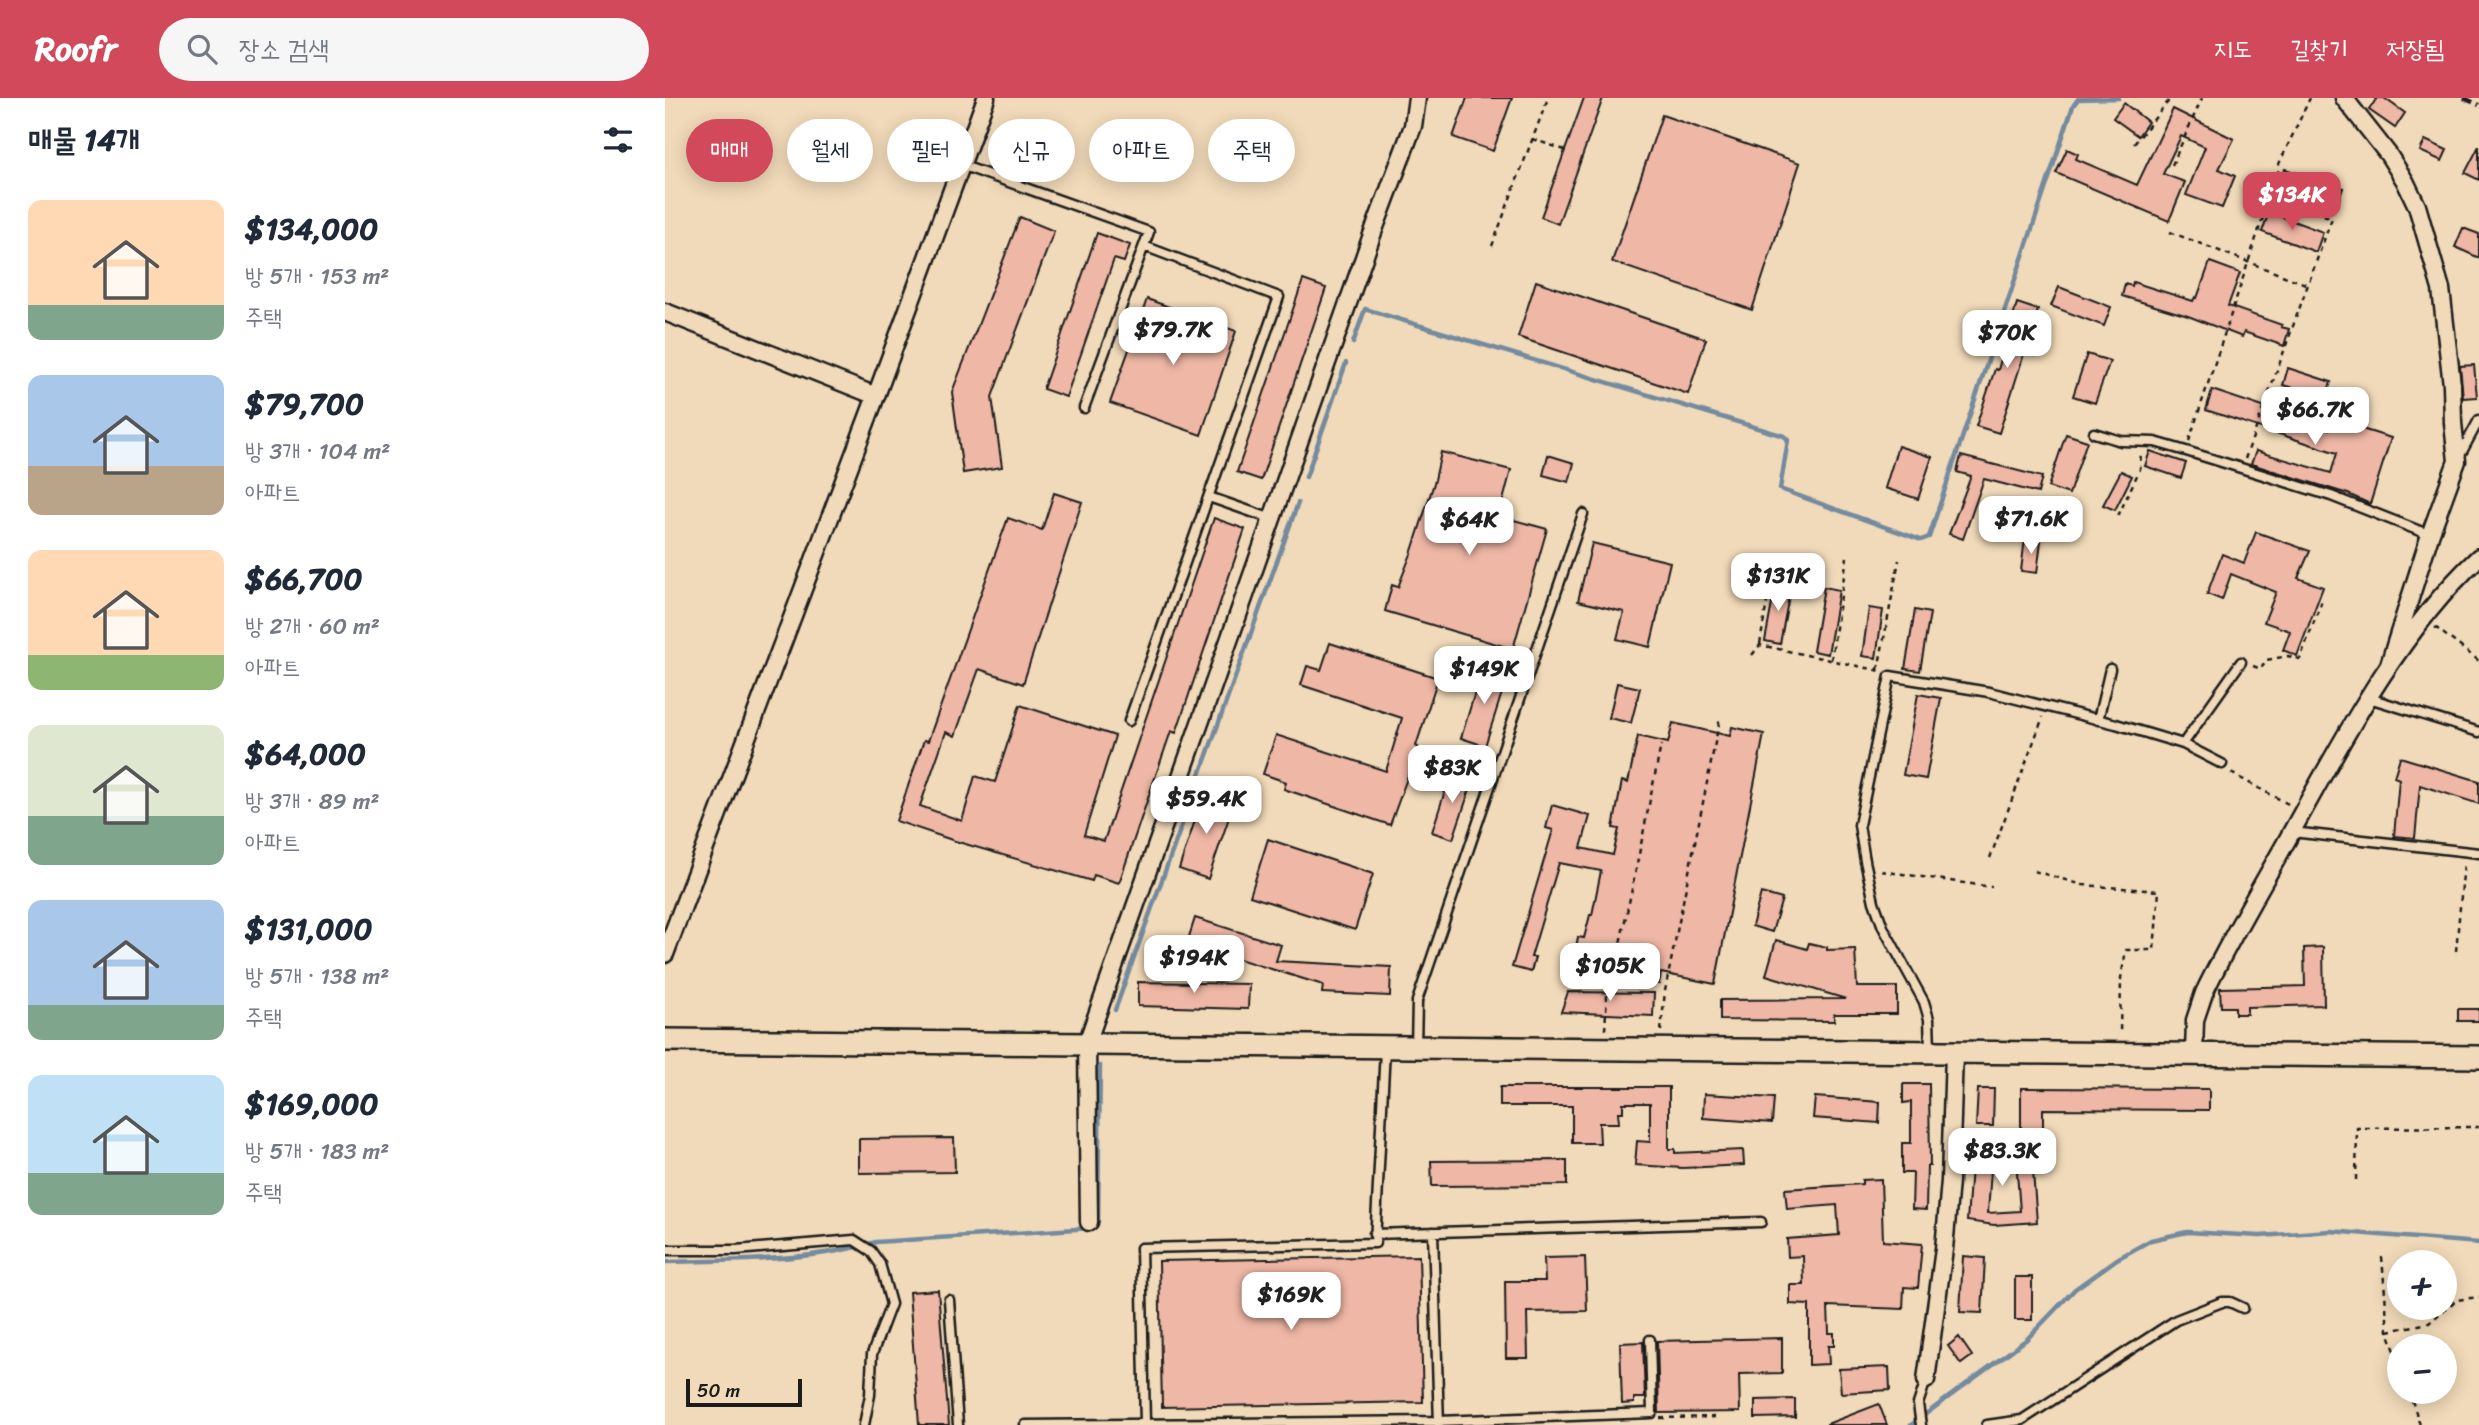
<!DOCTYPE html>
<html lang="ko">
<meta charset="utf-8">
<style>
:root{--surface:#fff;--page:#f6f6f7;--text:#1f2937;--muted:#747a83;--accent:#d1495b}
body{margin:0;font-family:Sriracha,"Poor Story",sans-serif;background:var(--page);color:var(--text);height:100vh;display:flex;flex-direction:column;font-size:26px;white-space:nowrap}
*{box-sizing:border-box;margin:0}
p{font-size:23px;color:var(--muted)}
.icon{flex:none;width:38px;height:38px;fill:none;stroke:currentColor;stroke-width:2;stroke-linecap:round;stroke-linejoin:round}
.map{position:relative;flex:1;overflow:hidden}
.details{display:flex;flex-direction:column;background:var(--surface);width:665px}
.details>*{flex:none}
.guide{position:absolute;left:21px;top:21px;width:665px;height:63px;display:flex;gap:14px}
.buttons{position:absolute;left:1722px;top:1152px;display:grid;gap:14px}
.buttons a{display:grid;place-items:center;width:70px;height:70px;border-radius:50%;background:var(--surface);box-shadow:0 4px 18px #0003;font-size:35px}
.scale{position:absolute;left:21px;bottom:18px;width:116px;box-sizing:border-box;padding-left:7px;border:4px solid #1c1c1c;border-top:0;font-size:19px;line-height:24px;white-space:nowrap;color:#1c1c1c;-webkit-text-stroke:5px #f1dab9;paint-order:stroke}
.price{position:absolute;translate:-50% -60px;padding:0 16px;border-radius:14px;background:#fff;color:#222;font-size:23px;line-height:46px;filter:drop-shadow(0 2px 4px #0008)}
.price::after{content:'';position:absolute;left:50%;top:42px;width:21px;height:16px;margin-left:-10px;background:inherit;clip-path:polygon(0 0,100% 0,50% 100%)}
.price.on{background:var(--accent);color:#fff}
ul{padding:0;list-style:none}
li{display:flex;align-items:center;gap:21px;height:175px;padding:0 28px}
li span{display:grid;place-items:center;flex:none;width:196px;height:140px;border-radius:14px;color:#555}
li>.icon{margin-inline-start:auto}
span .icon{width:84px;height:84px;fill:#fffc;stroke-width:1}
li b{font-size:30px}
h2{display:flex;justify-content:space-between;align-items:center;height:84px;padding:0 28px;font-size:30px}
.chip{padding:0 24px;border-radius:32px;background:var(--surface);box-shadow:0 4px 18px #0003;font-size:24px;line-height:63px}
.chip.on{background:var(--accent);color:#fff}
header{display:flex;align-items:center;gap:42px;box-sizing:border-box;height:98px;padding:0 35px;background:var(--accent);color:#fff}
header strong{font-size:33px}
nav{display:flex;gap:38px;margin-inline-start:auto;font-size:24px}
.search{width:490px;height:63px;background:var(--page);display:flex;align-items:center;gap:18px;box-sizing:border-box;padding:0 24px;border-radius:38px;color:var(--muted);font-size:26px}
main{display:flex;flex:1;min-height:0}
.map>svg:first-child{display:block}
</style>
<header>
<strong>Roofr</strong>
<div class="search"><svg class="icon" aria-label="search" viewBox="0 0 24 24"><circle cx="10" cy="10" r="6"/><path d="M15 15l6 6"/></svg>장소 검색</div>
<nav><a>지도</a><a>길찾기</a><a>저장됨</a></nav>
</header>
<main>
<section class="details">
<h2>매물 14개<svg class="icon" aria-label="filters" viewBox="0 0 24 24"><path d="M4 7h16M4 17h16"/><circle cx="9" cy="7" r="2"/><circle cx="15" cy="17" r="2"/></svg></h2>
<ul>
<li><span style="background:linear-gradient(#ffd9b3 75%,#7fa58c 0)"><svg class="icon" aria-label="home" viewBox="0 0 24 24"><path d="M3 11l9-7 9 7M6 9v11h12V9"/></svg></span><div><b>$134,000</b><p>방 5개 · 153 m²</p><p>주택</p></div></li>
<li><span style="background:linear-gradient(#a9c7e8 65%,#b9a48a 0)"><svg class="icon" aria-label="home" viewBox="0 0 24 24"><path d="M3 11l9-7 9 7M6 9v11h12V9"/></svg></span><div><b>$79,700</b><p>방 3개 · 104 m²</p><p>아파트</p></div></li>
<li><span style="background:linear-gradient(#ffd9b3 75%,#8fb573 0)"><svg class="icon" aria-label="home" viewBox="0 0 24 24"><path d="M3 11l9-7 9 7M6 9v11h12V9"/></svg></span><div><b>$66,700</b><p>방 2개 · 60 m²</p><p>아파트</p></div></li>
<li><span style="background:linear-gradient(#dfe7d0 65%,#7fa58c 0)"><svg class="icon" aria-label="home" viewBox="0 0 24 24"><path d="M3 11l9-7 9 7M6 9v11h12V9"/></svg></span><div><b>$64,000</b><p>방 3개 · 89 m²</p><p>아파트</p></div></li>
<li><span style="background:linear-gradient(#a9c7e8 75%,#7fa58c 0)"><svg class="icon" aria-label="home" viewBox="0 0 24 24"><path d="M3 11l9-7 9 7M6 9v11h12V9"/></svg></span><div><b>$131,000</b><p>방 5개 · 138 m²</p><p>주택</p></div></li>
<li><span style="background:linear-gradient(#bfe0f5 70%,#7fa58c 0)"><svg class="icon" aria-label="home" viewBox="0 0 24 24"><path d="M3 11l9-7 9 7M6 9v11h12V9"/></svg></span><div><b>$169,000</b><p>방 5개 · 183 m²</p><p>주택</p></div></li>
</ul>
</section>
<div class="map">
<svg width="1814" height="1327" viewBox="0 0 1814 1327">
<rect width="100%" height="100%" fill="#f1dab9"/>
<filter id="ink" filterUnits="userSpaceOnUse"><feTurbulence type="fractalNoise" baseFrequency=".0143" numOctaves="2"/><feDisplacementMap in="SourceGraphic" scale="14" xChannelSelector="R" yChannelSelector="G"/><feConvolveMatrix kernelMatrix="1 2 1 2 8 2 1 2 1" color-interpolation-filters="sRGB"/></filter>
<g filter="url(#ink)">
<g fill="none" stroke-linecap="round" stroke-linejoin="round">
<path stroke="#738a9f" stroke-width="4.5" d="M 688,245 L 700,211 L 1119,338 L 1123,342 L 1115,391 L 1256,442 L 1264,439 L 1408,8 L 1413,1 L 1454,0
M 641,379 L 681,265
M 450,912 L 633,405
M 0,1164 C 70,1162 143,1164 211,1144 L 426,1130 L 432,1127 L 433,1121 L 435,968
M 1246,1327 L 1362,1241 L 1410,1191 L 1452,1161 L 1486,1142 L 1522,1134 L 1595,1138 L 1665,1133 L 1814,1145"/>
</g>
<path fill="#efb7a5" stroke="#1c1c1c" stroke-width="2" d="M 802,0 L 847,0 L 828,53 L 788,39 Z
M 919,0 L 938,0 L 893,126 L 876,119 Z
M 1712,0 L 1719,0 L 1740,15 L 1730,30 L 1704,12 Z
M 1459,5 L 1483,24 L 1473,38 L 1448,20 Z
M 1508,11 L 1569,41 L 1554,71 L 1570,78 L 1557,110 L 1521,97 L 1540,49 L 1516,38 L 1498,76 L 1520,84 L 1504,123 L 1391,75 L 1402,51 L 1413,56 L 1411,61 L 1472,87 Z
M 997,17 L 1135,65 L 1087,212 L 947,164 Z
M 1760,42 L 1782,52 L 1777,63 L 1755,53 Z
M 1814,48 L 1814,82 L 1800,75 Z
M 1620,71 L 1678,90 L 1672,108 L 1628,92 L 1627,96 L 1613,91 Z
M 1604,114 L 1658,134 L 1651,154 L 1597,134 Z
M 355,119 L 389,133 L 327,299 L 337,369 L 298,375 L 287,294 Z
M 1798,130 L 1814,136 L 1814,160 L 1790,149 Z
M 432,135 L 465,147 L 459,164 L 449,161 L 401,299 L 378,291 Z
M 1545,164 L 1575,175 L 1563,208 L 1617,227 L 1616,229 L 1624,231 L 1619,248 L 1579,234 L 1577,239 L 1523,218 L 1457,198 L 1460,186 L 1467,188 L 1468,184 L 1528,203 L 1530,199 L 1532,200 Z
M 638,182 L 661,190 L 596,382 L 572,374 Z
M 871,183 L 1041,241 L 1023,296 L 853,239 Z
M 1394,189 L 1446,209 L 1439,228 L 1386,208 Z
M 482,201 L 571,233 L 536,337 L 445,305 Z
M 1352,205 L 1373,212 L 1334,335 L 1311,328 L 1330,271 L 1333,272 Z
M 1422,256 L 1445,263 L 1430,305 L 1408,298 Z
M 1809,267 L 1812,299 L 1798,300 L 1795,268 Z
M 1623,270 L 1666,284 L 1661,300 L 1618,287 Z
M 1547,292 L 1664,331 L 1668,318 L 1688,325 L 1687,328 L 1726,340 L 1705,406 L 1683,396 L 1586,366 L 1591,353 L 1666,375 L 1672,355 L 1541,312 Z
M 1401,336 L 1422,343 L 1404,396 L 1383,389 Z
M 1233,348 L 1267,359 L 1253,401 L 1220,390 Z
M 1485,353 L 1521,365 L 1516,380 L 1480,368 Z
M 776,354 L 846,372 L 834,418 L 882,431 L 848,551 L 720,513 L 727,487 L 733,489 L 746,456 L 770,382 Z
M 883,357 L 909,365 L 904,384 L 878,377 Z
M 1296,358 L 1377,379 L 1373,395 L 1319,381 L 1298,441 L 1284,436 L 1306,378 L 1292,374 Z
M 1456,373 L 1467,378 L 1450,412 L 1438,407 Z
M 389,395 L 417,404 L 358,586 L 314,571 L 290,638 L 281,634 L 255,708 L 297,723 L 310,678 L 330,684 L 355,607 L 450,638 L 419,737 L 439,743 L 549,420 L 580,431 L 511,635 L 506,633 L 454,785 L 429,777 L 427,783 L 290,743 L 231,723 L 259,642 L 263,643 L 343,420 L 377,432 Z
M 1591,434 L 1645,453 L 1633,480 L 1658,489 L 1632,558 L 1618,552 L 1625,533 L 1599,524 L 1611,494 L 1566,476 L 1557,502 L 1542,496 L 1557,456 L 1579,465 Z
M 1360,440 L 1376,443 L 1372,475 L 1356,473 Z
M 927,445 L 1005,464 L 985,549 L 952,541 L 959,514 L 913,503 Z
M 1111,484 L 1126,487 L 1115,546 L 1100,543 Z
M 1159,489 L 1174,492 L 1163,556 L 1148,553 Z
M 1204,510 L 1218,512 L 1211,560 L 1197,558 Z
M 1250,512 L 1265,515 L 1255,573 L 1240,571 Z
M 665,545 L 773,580 L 751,648 L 753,649 L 749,661 L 725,727 L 619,691 L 621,684 L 598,676 L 611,637 L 721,673 L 737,620 L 636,587 L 642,568 L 656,572 Z
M 818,568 L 843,576 L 820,648 L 796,640 Z
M 952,585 L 975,590 L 966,625 L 944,620 Z
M 1253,596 L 1276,600 L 1261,681 L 1238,677 Z
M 1008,625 L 1065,638 L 1067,629 L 1099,636 L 1050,886 L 996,875 L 994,886 L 907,870 L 913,839 L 919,840 L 925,817 L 927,817 L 936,773 L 894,765 L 866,859 L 870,859 L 866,874 L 847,869 L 888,732 L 881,730 L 887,707 L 925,718 L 916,750 L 948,757 L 954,731 L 948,730 L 957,683 L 963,685 L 973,638 L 1003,645 Z
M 1735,659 L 1814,683 L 1814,706 L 1755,687 L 1750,740 L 1729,738 L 1734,681 L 1729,679 Z
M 786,674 L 808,682 L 788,741 L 767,734 Z
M 539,695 L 569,705 L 543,781 L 514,771 Z
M 603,741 L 708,776 L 690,832 L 585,798 Z
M 1096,795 L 1117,801 L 1107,834 L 1087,828 Z
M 530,820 L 616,847 L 611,863 L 726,869 L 725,898 L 657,895 L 658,887 L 522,845 Z
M 1111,842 L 1142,851 L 1144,845 L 1162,849 L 1162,852 L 1190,851 L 1192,889 L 1232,889 L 1232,916 L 1169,916 L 1169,923 L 1055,922 L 1055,902 L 1181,901 L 1101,877 Z
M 1658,849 L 1659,907 L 1582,909 L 1582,916 L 1570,916 L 1570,909 L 1556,909 L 1555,890 L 1640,888 L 1639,850 Z
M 473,884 L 584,886 L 583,911 L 473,908 Z
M 903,894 L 989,895 L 988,918 L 896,914 Z
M 1793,911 L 1814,911 L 1814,923 L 1793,923 Z
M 1238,986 L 1264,986 L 1265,1068 L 1262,1068 L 1261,1112 L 1247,1111 L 1248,1075 L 1237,1075 L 1237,1045 L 1246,1045 L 1246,1004 L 1238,1005 Z
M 835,989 L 1004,989 L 1004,1051 L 1010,1051 L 1010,1055 L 1078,1052 L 1079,1067 L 1018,1070 L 970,1067 L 972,1043 L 985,1044 L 985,1005 L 958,1005 L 958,1014 L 953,1014 L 954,1025 L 934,1025 L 935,1045 L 907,1045 L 907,1008 L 835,1008 Z
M 1356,990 L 1544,991 L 1544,1012 L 1378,1011 L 1378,1036 L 1356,1036 Z
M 1313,991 L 1329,991 L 1328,1028 L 1311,1028 Z
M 1039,996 L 1109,1000 L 1107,1025 L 1038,1020 Z
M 1150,999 L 1215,1004 L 1214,1025 L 1148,1020 Z
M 289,1040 L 290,1074 L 194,1075 L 194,1041 Z
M 1366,1048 L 1372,1124 L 1329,1127 L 1302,1123 L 1307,1055 L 1327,1057 L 1323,1115 L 1355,1113 L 1351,1062 L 1335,1064 L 1333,1050 Z
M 902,1062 L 902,1087 L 767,1088 L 766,1063 Z
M 1216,1081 L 1218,1143 L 1257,1146 L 1253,1190 L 1239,1189 L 1238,1211 L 1163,1208 L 1164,1235 L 1169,1235 L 1169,1248 L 1163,1248 L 1164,1266 L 1144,1267 L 1144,1207 L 1125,1206 L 1125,1187 L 1139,1187 L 1138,1158 L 1123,1159 L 1122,1141 L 1174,1137 L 1172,1107 L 1122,1111 L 1120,1091 L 1197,1086 L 1197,1082 Z
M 754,1158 L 758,1304 L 497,1309 L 494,1163 Z
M 1298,1158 L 1320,1160 L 1317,1215 L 1295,1214 Z
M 920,1159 L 922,1213 L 862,1214 L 863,1260 L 841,1260 L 840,1183 L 880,1183 L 879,1160 Z
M 1350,1179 L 1367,1179 L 1367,1222 L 1350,1222 Z
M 273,1192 L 284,1327 L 254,1327 L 244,1194 Z
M 1294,1239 L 1307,1258 L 1296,1266 L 1283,1248 Z
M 1117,1240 L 1117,1275 L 1074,1276 L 1075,1314 L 994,1315 L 992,1243 Z
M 978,1244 L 980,1300 L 969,1300 L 969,1305 L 957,1306 L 955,1245 Z
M 1224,1269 L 1225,1292 L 1176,1295 L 1174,1271 Z
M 1130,1301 L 1130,1319 L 1090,1320 L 1090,1302 Z
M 1214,1306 L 1222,1327 L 1162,1327 L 1162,1326 Z"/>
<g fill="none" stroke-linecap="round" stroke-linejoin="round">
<defs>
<path id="lane" d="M 296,67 L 484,134 L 419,310
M 1429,335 L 1456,343 L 1490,344 L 1521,353 L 1666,398 L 1765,437
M 1794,359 L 1814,322
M 544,399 L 607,421
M 1704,600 L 1814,634
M 1433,622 L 1445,571
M 464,623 L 614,199 L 479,148
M 1518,646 L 1576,564
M 1627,734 L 1814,755
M 751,949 L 752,903 L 918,416
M 1265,951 L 1264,921 L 1259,904 L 1218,829 L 1209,804 L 1200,763 L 1194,727 L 1225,578 L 1324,594 L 1451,626 L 1518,646 L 1557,666
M 768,1134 L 774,1327
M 709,1136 L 1096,1124
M 0,1152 L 71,1152 L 189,1142 L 206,1153 L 215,1166 L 226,1206 L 207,1256 L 205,1297 L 199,1327
M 284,1202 L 293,1327
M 480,1325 L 476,1150 L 710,1145 L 720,951
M 360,1327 L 773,1323 L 987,1315 L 985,1242
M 1256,1327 L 1253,1306 L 1261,1282
M 1322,1327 L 1357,1322 L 1511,1222 L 1557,1204 L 1565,1204 L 1578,1210"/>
<path id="street" d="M 1679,0 L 1723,56 L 1740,83 L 1752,108 L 1776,191 L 1787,287 L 1788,325 L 1792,363 L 1765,437 L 1724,567
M 0,214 L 211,298
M 0,856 L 211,298 L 321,0
M 1529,956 L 1530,922 L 1539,895 C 1565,840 1597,788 1626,735 C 1679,639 1733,535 1814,459
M 424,1124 L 422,945 L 707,137 L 748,28 L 752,0
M 1261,1282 L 1279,1151 L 1285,1083 L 1289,954"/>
<path id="secondary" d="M 0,942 L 1814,959"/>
</defs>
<use href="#lane" stroke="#1c1c1c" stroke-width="13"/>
<use href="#street" stroke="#1c1c1c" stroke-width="21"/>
<use href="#secondary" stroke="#1c1c1c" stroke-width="26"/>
<path stroke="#1c1c1c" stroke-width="2.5" stroke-dasharray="5 5" stroke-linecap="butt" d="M 867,41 L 900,52
M 1469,46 L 1506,0
M 1507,67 L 1537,0
M 1505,134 L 1643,187
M 827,148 L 883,0
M 1524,343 L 1614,71 L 1614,66 L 1645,0
M 1580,361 L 1667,120 L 1629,107 L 1606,95
M 1453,418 L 1475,371 L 1476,353
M 1770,529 L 1814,563
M 1095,546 L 1107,473
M 1087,557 L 1095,547 L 1216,573
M 1166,562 L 1182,459
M 1588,568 L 1596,571 L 1601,562 L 1623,558 L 1635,561 L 1658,500
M 1213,572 L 1234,462
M 1566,675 L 1625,707
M 1325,760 L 1378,619
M 1216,773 L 1327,789
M 1369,773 L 1418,787 L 1494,793 L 1489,852 L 1461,852 L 1456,880 L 1455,937
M 1791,853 L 1799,765
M 940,932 L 942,896 L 948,877 L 967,791 L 996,647
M 996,933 L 1000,893 L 1055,620
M 1691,1082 L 1692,1030 L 1814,1029
M 1717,1159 L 1723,1233 L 1734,1265
M 1723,1233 L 1764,1225 L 1791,1202 L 1814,1199
M 1744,1293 L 1755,1327
M 995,1320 L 1055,1319"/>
<use href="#lane" stroke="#f1dab9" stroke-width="8"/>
<use href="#street" stroke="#f1dab9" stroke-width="16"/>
<use href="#secondary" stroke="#f1dab9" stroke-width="21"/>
<path stroke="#1c1c1c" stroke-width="4.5" stroke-dasharray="10 5" stroke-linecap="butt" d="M 1799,0 L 1814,7"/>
</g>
</g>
</svg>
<div class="buttons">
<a>+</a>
<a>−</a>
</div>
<div class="scale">50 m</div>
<b class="price on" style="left:1627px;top:134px">$134K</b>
<b class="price" style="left:508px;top:269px">$79.7K</b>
<b class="price" style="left:1342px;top:272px">$70K</b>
<b class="price" style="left:1650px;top:349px">$66.7K</b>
<b class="price" style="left:1366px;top:458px">$71.6K</b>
<b class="price" style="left:804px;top:459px">$64K</b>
<b class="price" style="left:1113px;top:515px">$131K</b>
<b class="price" style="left:819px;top:608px">$149K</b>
<b class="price" style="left:787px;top:707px">$83K</b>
<b class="price" style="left:541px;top:738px">$59.4K</b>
<b class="price" style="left:529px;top:897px">$194K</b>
<b class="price" style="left:945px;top:905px">$105K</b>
<b class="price" style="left:1337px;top:1090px">$83.3K</b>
<b class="price" style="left:626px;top:1234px">$169K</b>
<div class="guide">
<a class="chip on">매매</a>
<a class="chip">월세</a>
<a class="chip">필터</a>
<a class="chip">신규</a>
<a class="chip">아파트</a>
<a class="chip">주택</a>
</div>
</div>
</main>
